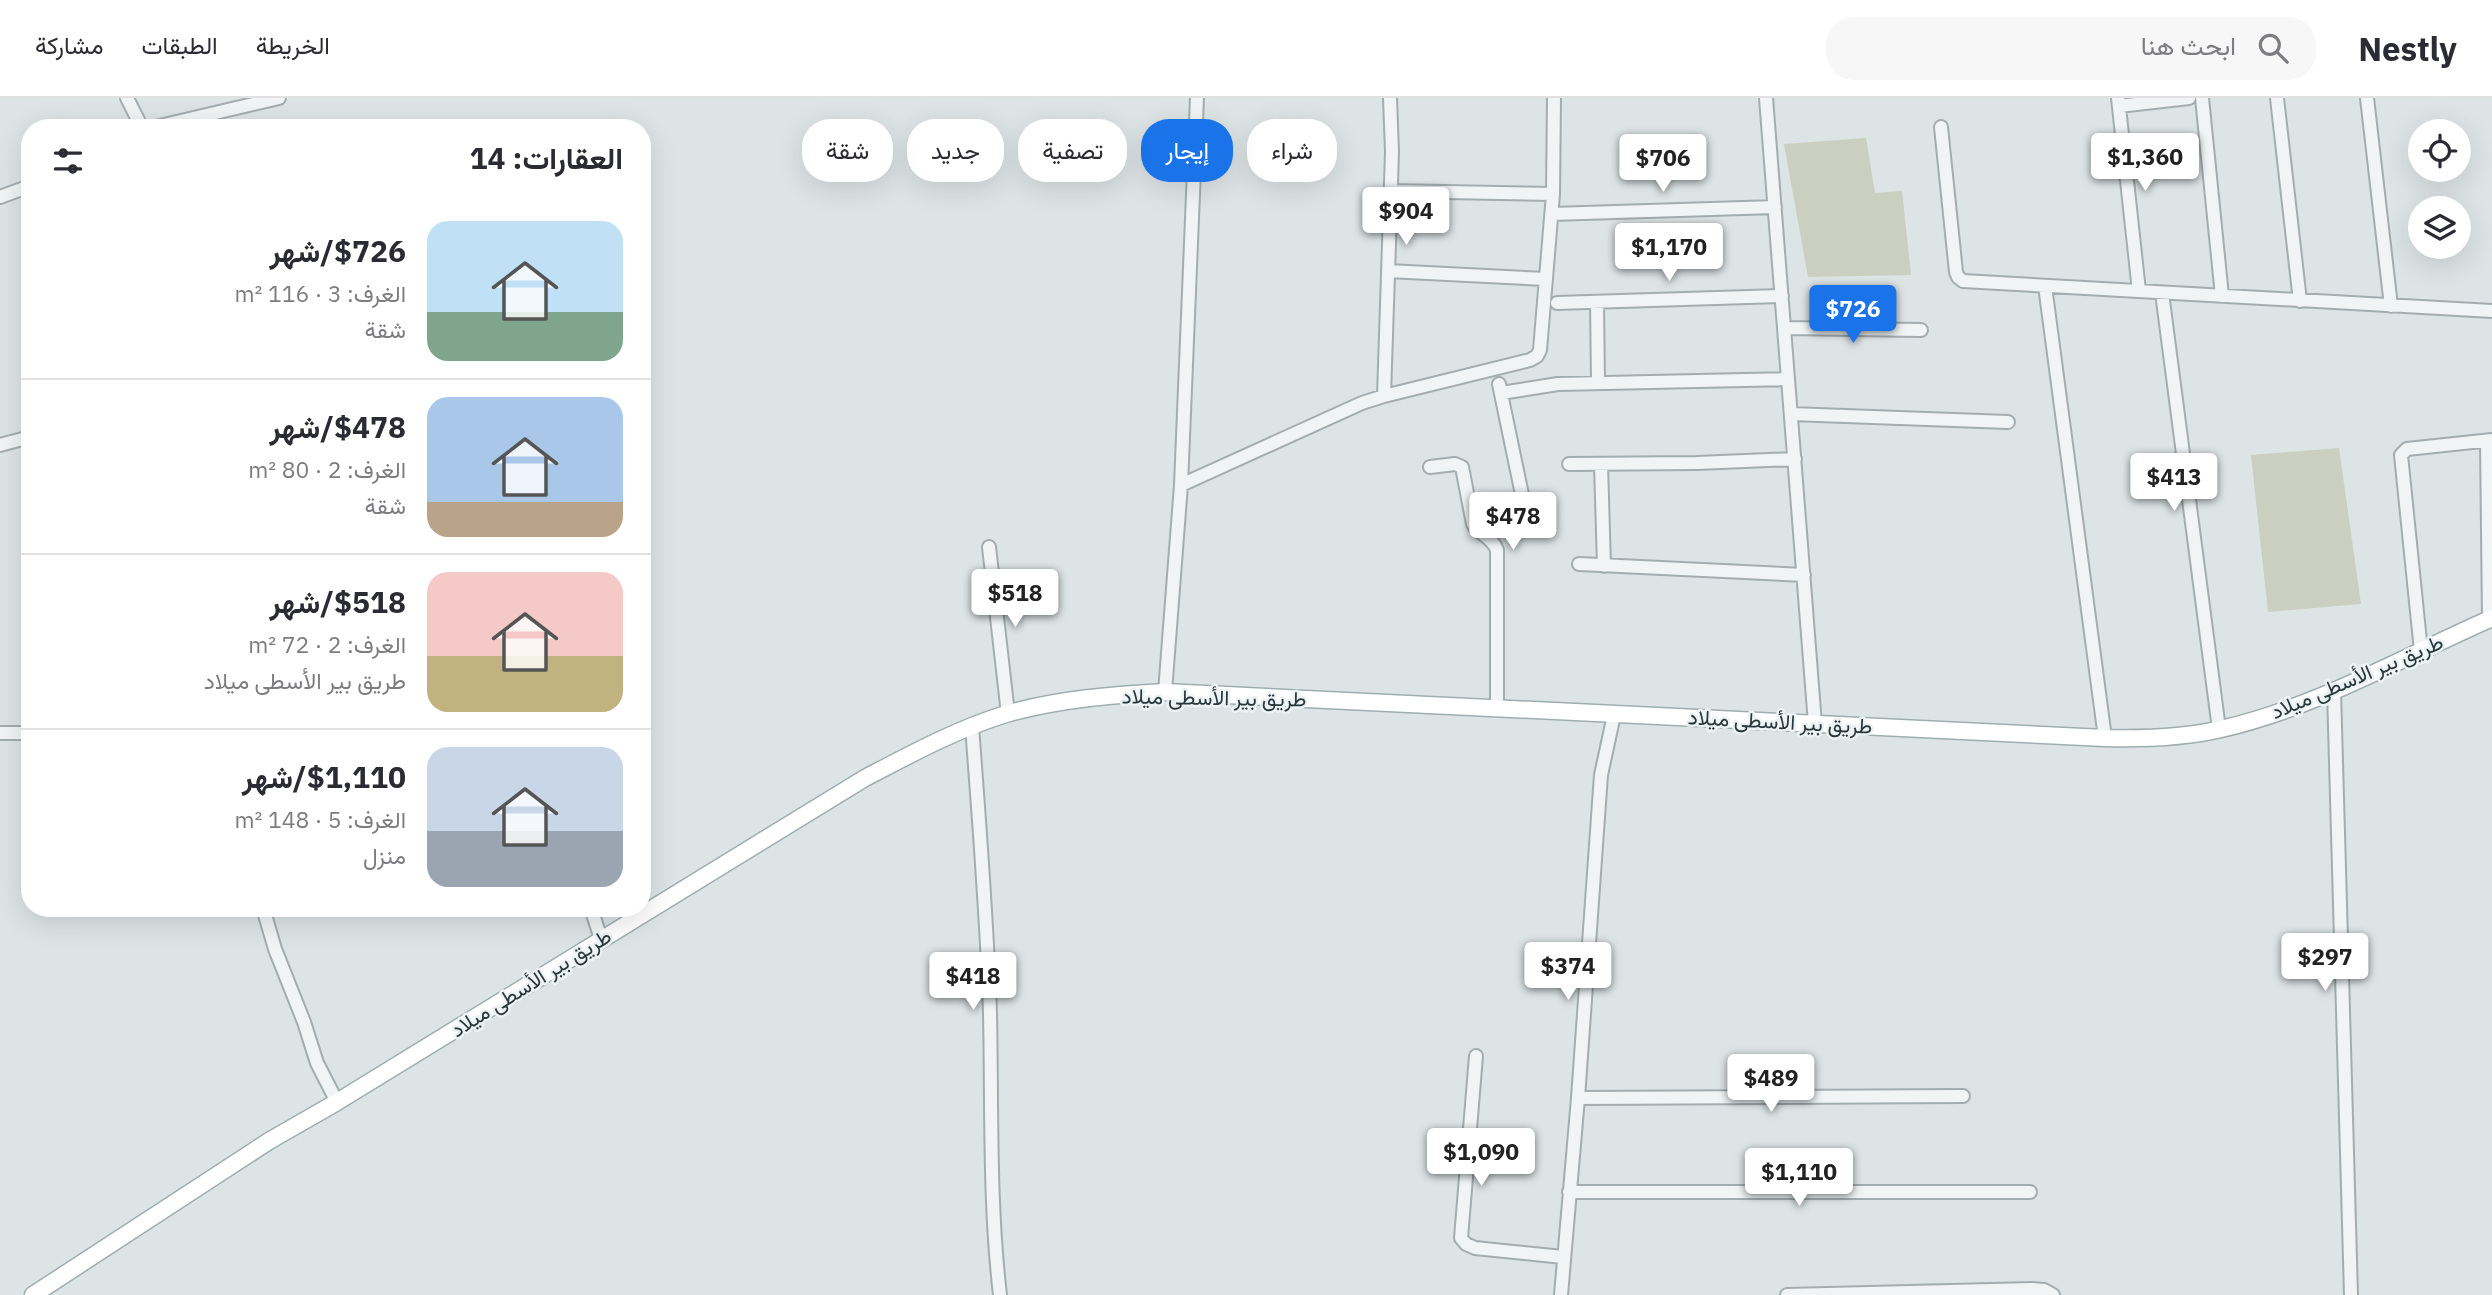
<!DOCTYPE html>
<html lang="ar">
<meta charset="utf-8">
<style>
:root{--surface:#fff;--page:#f7f7f7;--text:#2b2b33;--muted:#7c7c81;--line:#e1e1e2;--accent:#1a73e8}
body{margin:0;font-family:"IBM Plex Sans",Vazirmatn,sans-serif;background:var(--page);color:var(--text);direction:rtl;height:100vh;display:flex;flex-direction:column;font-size:26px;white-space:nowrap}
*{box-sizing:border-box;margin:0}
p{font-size:23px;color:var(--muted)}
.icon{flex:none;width:38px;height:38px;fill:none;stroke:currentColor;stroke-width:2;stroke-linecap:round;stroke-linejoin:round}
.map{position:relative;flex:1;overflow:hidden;direction:ltr}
.panel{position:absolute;left:21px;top:21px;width:630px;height:798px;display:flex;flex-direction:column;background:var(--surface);border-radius:28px;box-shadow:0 7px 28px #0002;direction:rtl}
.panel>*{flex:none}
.banner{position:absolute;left:672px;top:21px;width:665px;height:63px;direction:rtl;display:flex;gap:14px}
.tools{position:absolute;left:2408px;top:21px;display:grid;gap:14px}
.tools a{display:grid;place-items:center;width:63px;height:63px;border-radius:50%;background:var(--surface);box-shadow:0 7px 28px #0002;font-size:35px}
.price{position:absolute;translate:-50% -60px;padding:0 16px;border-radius:7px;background:#fff;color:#222;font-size:23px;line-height:46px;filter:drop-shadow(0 2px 4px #0008)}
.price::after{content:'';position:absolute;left:50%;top:42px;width:21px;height:16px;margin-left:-10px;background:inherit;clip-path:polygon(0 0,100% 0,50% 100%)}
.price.on{background:var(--accent);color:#fff}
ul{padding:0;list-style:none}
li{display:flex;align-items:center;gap:21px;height:175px;padding:0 28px}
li+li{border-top:2px solid var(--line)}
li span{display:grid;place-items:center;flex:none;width:196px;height:140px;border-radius:21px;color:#555}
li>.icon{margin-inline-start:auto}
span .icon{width:84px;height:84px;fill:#fffc;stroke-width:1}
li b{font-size:30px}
h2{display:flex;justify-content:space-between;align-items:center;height:84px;padding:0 28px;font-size:30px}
.tag{padding:0 24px;border-radius:28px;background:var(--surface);box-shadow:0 7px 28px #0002;font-size:24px;line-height:63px}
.tag.on{background:var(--accent);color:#fff}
header{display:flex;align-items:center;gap:42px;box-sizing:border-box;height:98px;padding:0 35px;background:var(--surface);border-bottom:2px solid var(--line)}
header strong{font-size:33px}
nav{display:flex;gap:38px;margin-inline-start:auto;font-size:24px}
.search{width:490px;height:63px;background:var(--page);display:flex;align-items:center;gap:18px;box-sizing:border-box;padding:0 24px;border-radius:28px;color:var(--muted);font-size:26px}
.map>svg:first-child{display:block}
</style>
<header>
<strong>Nestly</strong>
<div class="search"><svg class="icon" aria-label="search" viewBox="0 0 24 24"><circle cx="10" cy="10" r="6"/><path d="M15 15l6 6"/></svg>ابحث هنا</div>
<nav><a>الخريطة</a><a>الطبقات</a><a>مشاركة</a></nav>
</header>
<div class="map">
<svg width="2492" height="1197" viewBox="0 0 2492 1197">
<rect width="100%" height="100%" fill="#dde4e6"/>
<path fill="#cacfbf" d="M 1866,40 L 1875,95 L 1902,93 L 1911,177 L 1808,179 L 1784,46 Z
M 2339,350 L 2361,506 L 2268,514 L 2251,357 Z"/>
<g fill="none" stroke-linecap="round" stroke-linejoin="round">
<defs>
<path id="minor" d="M 127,0 L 142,30
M 1766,0 L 1815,626
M 2118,0 L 2139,193
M 2202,0 L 2222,198
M 2277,0 L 2300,203
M 2367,0 L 2391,208
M 2119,8 L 2189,0
M 1941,29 L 1956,174 L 1958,179 L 1963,183 L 2492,213
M 151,30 L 279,0
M 1391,93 L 1553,96
M 0,99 L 30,88
M 1552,116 L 1775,109
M 1388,173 L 1546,181
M 2045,188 L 2105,640
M 2162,195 L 2219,631
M 1597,204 L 1598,285
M 1557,205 L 1782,198
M 1784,230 L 1921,232
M 1499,286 L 1525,411
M 1501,295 L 1558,286 L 1788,281
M 1384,298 L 1392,54 L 1390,0
M 1791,316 L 2008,324
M 2487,343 L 2489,522
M 0,347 L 30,339
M 1569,366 L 1697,365 L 1795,361
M 1601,366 L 1604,468
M 1430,369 L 1455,366 L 1462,369 L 1473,426 C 1479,437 1492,438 1497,452 L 1497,611
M 1181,387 L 1362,305 L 1384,298 L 1530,262 L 1537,258 L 1540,252 L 1553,96 L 1554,0
M 989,449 L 1008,616
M 1579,466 L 1804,477
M 2421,553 L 2401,357 L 2407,351 L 2492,342
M 2334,593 L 2351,1197
M 1165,594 L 1181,387 L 1197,0
M 972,628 C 979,723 987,819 990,915 C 992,1009 989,1103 1000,1197
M 0,635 L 30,635
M 263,810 L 275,851 L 304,924 L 317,965 L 337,1004
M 591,810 L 601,841
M 1476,958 L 1461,1140 L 1466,1146 L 1475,1150 L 1563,1159
M 1578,1000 L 1963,998
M 1569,1094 L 2030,1094
M 1561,1197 L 1578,1000 L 1601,677 L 1614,617
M 1787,1197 L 2032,1191 L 2044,1192 L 2053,1197"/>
<path id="major" d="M 33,1197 L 269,1043 L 337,1004 L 865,680 C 911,656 957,631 1006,616 C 1058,601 1112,597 1165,594 L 2105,640 C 2144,641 2183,640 2221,631 C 2317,609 2403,559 2492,520"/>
</defs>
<use href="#minor" stroke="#a3adaf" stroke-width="16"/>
<use href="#major" stroke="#9eaeb0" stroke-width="19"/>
<use href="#minor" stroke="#f0f4f4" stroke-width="12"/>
<use href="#major" stroke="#fff" stroke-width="16"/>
</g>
<g text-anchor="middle" stroke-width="5" stroke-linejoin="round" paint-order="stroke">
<g font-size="21" fill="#28373b" stroke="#edf3f4">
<text transform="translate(2357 579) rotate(-23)" y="7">طريق بير الأسطى ميلاد</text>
<text transform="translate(1214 600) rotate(1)" y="7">طريق بير الأسطى ميلاد</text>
<text transform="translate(1780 624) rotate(3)" y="7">طريق بير الأسطى ميلاد</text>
<text transform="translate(531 885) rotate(-32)" y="7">طريق بير الأسطى ميلاد</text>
</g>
</g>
</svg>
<div class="tools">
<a><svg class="icon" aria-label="locate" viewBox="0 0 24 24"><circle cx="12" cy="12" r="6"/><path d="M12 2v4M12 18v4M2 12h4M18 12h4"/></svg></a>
<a><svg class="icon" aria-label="layers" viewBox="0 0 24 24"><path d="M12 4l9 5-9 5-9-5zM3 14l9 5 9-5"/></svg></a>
</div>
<b class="price" style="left:2145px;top:95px">$1,360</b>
<b class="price" style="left:1663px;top:96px">$706</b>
<b class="price" style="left:1406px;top:149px">$904</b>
<b class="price" style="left:1669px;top:185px">$1,170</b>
<b class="price on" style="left:1853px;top:247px">$726</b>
<b class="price" style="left:2174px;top:415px">$413</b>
<b class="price" style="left:1513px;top:454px">$478</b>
<b class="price" style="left:1015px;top:531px">$518</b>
<b class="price" style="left:2325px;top:895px">$297</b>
<b class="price" style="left:1568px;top:904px">$374</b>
<b class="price" style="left:973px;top:914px">$418</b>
<b class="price" style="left:1771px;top:1016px">$489</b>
<b class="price" style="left:1481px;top:1090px">$1,090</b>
<b class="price" style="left:1799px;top:1110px">$1,110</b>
<div class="banner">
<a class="tag">شراء</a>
<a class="tag on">إيجار</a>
<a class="tag">تصفية</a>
<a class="tag">جديد</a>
<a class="tag">شقة</a>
</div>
<section class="panel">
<h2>العقارات: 14<svg class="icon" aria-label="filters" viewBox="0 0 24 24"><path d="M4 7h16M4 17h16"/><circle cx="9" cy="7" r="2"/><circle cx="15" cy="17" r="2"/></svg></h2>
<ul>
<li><span style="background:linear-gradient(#bfe0f5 65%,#7fa58c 0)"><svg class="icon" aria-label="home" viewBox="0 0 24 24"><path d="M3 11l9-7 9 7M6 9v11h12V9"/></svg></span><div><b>$726/شهر</b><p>الغرف: 3 · 116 m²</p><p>شقة</p></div></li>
<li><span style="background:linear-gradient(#a9c7e8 75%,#b9a48a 0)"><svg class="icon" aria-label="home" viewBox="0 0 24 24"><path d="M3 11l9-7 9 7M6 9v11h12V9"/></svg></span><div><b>$478/شهر</b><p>الغرف: 2 · 80 m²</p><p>شقة</p></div></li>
<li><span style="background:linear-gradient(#f6c9c9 60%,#c2b280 0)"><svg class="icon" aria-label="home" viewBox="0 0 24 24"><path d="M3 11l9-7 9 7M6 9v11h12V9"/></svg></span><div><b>$518/شهر</b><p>الغرف: 2 · 72 m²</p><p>طريق بير الأسطى ميلاد</p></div></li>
<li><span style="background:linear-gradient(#c9d6e8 60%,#9aa5b1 0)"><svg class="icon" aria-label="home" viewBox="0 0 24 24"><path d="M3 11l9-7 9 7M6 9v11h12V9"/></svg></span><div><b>$1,110/شهر</b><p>الغرف: 5 · 148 m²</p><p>منزل</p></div></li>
</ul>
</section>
</div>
